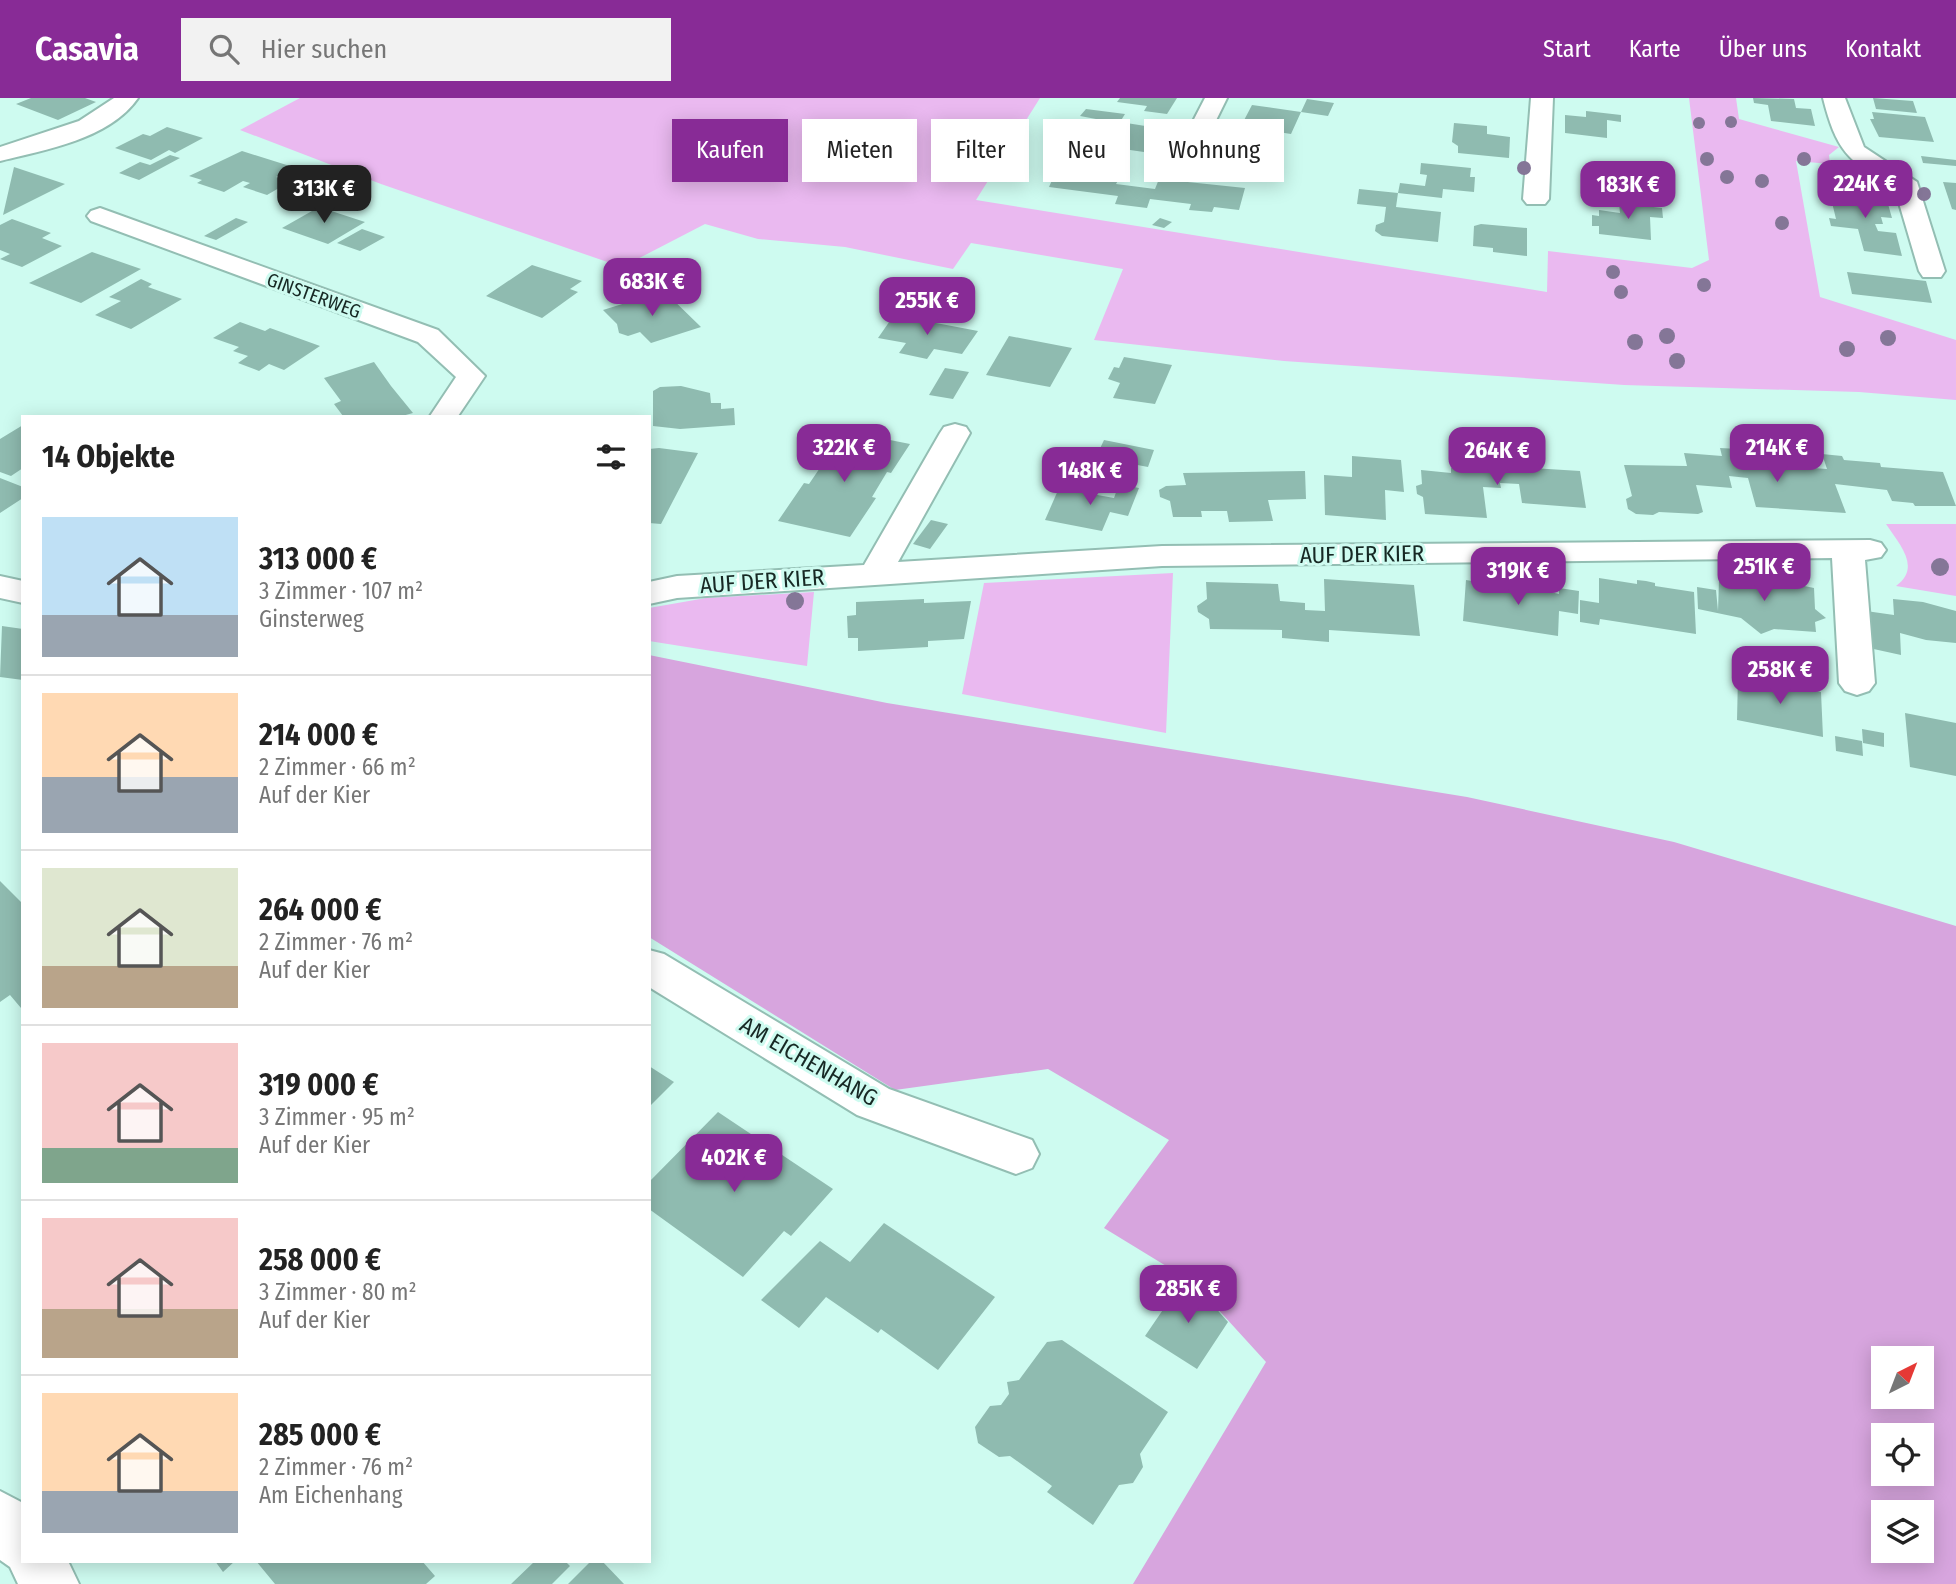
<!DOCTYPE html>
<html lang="de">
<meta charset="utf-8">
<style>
:root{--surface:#fff;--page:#f2f2f2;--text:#222;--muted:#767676;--line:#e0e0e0;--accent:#882b96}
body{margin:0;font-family:"Fira Sans Condensed",sans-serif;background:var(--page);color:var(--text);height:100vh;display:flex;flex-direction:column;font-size:26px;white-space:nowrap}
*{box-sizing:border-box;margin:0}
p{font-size:23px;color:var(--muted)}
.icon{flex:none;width:38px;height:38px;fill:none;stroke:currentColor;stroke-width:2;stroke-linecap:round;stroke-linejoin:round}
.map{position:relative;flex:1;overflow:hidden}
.side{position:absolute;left:21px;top:317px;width:630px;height:1148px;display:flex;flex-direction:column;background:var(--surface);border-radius:0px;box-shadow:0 4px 18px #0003}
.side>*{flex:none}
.top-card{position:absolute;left:672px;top:21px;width:665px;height:63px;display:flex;gap:14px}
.needle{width:46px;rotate:42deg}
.buttons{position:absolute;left:1871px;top:1248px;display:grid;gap:14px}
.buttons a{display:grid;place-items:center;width:63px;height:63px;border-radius:0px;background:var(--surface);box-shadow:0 4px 18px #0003;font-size:35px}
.price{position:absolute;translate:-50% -60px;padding:0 16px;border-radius:14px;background:var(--accent);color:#fff;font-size:23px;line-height:46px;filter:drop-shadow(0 2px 4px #0008)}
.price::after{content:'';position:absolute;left:50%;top:42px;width:21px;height:16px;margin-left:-10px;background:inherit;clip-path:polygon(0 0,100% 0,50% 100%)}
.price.on{background:#222;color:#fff}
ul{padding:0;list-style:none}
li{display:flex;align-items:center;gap:21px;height:175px;padding:0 21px}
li+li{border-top:2px solid var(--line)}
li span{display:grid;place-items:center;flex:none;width:196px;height:140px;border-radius:0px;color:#555}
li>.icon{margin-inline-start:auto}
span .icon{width:84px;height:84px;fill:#fffc;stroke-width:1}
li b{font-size:30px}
h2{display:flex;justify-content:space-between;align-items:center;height:84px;padding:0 21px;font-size:30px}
.chip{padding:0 24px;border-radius:0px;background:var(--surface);box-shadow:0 4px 18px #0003;font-size:24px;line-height:63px}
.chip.on{background:var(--accent);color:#fff}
header{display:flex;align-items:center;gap:42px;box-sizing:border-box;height:98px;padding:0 35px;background:var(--accent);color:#fff}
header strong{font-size:33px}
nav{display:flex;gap:38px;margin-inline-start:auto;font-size:24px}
.search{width:490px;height:63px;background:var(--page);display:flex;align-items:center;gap:18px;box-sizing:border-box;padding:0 24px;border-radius:0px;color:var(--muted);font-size:26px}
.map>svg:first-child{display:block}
</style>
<header>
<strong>Casavia</strong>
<div class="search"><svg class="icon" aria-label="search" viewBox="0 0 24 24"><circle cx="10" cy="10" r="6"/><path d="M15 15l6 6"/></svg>Hier suchen</div>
<nav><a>Start</a><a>Karte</a><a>Über uns</a><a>Kontakt</a></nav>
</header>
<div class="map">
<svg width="1956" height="1486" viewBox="0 0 1956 1486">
<rect width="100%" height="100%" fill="#cefbf0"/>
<path fill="#eab9f0" d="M 300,0 L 1040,0 L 976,102 L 1547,194 L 1548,153 L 1692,170 L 1709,162 L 1689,0 L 1736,0 L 1739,21 L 1839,49 L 1829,57 L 1830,66 L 1796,63 L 1820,199 L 1956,242 L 1956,302 L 1859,294 L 1624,287 L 1284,263 L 1094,242 L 1123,171 L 971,145 L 953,171 L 845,149 L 758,141 L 705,126 L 622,169 L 381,86 L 240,32 Z
M 1886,426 L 1956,426 L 1956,498 L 1896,488 C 1922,469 1899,446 1886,426 Z
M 1173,475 L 1166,635 L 962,596 L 984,485 Z
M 814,494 L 807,568 L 649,543 L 649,510 L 706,500 Z"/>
<path fill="#d7a5de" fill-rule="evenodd" d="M 649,557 L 887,605 L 1467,699 L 1674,744 L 1956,828 L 1956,1486 L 1133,1486 L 1266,1264 L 1194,1185 L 1104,1130 L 1169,1042 L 1048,971 L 895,992 L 649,839 ZM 1883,1260 L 1922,1260 L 1922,1298 L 1883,1298 ZM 1883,1337 L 1922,1337 L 1922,1376 L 1883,1376 ZM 1883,1414 L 1922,1414 L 1922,1452 L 1883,1452 Z"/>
<path fill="#8fbbb0" d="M 31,0 L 85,0 L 96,4 L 58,22 L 16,6 Z
M 1120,0 L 1177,0 L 1167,16 L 1144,13 L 1147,8 L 1117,4 Z
M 1753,0 L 1794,1 L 1796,10 L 1811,11 L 1815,28 L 1771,23 L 1768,7 L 1754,5 Z
M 1873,0 L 1913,3 L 1917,15 L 1876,11 Z
M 1307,1 L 1334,5 L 1328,18 L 1301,14 L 1291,36 L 1241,28 L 1252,7 L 1301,14 Z
M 1086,11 L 1125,16 L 1120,24 L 1158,30 L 1144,54 L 1088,46 L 1095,37 L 1086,36 L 1096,21 L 1080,18 Z
M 1586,13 L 1621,17 L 1621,24 L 1607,22 L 1607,40 L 1565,35 L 1565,17 L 1586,19 Z
M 1872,14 L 1925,19 L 1934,44 L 1879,39 L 1870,21 L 1874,21 Z
M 1454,25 L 1487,28 L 1487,36 L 1510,39 L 1509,60 L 1458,55 L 1458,48 L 1452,44 Z
M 167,29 L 203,40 L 175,55 L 169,52 L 151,62 L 115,50 L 143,36 L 150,38 Z
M 242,53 L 293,69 L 276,79 L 291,83 L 267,97 L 243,89 L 250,85 L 243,83 L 224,94 L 197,85 L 202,82 L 189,78 Z
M 1064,55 L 1092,60 L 1089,66 L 1130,71 L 1125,81 L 1119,81 L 1116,86 L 1155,91 L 1159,81 L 1245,90 L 1239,112 L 1214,109 L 1212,114 L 1189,112 L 1191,106 L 1150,101 L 1147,110 L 1115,106 L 1118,98 L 1049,89 Z
M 170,57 L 180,60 L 139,82 L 119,75 L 140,64 L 150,67 Z
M 1921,58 L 1956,62 L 1956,68 L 1923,65 Z
M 1421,65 L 1471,70 L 1470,79 L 1475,79 L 1474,94 L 1443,91 L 1442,100 L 1398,95 L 1396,109 L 1441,114 L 1438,144 L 1382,138 L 1375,133 L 1376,127 L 1384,124 L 1386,109 L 1357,106 L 1359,91 L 1398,95 L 1400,85 L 1425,88 L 1427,77 L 1420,76 Z
M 14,69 L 65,86 L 3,117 Z
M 1943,84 L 1956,85 L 1956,112 L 1952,111 Z
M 1852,90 L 1865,96 L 1886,99 L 1892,120 L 1881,119 L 1883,126 L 1875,126 L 1878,133 L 1896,135 L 1902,158 L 1864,153 L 1858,131 L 1831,128 L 1829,120 L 1836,121 L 1829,92 L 1842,94 Z
M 1619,105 L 1662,110 L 1663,120 L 1650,119 L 1651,142 L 1599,136 L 1599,128 L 1592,128 L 1592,117 L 1599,118 L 1599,112 L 1620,115 Z
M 319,109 L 365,124 L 328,146 L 282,130 Z
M 236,120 L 248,124 L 216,142 L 204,138 Z
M 1160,120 L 1172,124 L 1164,130 L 1152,127 Z
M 12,121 L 51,135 L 42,140 L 62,148 L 22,169 L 0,161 L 10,156 L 0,152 L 0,127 Z
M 1481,126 L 1527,130 L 1527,158 L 1493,154 L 1493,150 L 1473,148 L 1474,128 Z
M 362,131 L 385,139 L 360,153 L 337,145 Z
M 92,154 L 141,171 L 81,205 L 29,185 Z
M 532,167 L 582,183 L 570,191 L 578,194 L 542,220 L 486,198 Z
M 1847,174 L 1926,183 L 1932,205 L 1852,196 Z
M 141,181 L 152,186 L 148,189 L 182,201 L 131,231 L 95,217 L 121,203 L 109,199 Z
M 664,193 L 701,229 L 651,245 L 640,234 L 628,238 L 619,235 L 617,226 L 603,212 Z
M 894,217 L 978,233 L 962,256 L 934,251 L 927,261 L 899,255 L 906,245 L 878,240 Z
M 240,224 L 265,233 L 270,230 L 320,248 L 284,272 L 269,266 L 259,273 L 238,265 L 248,258 L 233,253 L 239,249 L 213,240 Z
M 1009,238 L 1072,250 L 1050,289 L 986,277 Z
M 1124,259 L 1172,267 L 1155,306 L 1113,300 L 1120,285 L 1108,281 L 1114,269 L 1119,270 Z
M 374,264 L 391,288 L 413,315 L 402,318 L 343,318 L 334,306 L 341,303 L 324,280 Z
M 945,270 L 969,274 L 953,301 L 929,297 Z
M 681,288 L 710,295 L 711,305 L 721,305 L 721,311 L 734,310 L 735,327 L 680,331 L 653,328 L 653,293 L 660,289 Z
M 23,327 L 23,370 L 11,378 L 0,374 L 0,341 Z
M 840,332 L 910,346 L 891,375 L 887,374 L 872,399 L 876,400 L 850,439 L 778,423 L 804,385 L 809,386 L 826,361 L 820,360 Z
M 1104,342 L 1154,352 L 1148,369 L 1096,359 Z
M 659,350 L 698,355 L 661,426 L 649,425 L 649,351 Z
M 1720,350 L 1739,351 L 1744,365 L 1827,371 L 1822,356 L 1842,358 L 1844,362 L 1880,365 L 1881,369 L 1943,374 L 1956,408 L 1915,408 L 1913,405 L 1892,403 L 1887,392 L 1835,386 L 1846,415 L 1756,409 L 1748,380 L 1729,378 L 1732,390 L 1696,387 L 1703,414 L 1698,416 L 1659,414 L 1653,417 L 1636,416 L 1628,411 L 1626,401 L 1632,398 L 1624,367 L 1687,368 L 1684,355 L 1722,358 Z
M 1495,353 L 1516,354 L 1518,369 L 1580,373 L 1586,410 L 1522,405 L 1519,386 L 1500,385 L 1501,390 L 1483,389 L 1487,420 L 1425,416 L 1423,399 L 1417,396 L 1416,388 L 1422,386 L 1421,372 L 1451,375 L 1451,370 L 1475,372 L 1474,360 L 1496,362 Z
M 1352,358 L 1401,362 L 1404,394 L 1385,392 L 1386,422 L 1325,417 L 1324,377 L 1352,379 Z
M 1305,373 L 1306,401 L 1268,402 L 1273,423 L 1229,424 L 1227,413 L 1201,413 L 1202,419 L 1173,419 L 1170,403 L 1160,399 L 1159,392 L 1166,388 L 1186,387 L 1183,375 Z
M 0,380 L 23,389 L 23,400 L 0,415 Z
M 1119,386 L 1139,390 L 1128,418 L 1110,414 L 1102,433 L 1045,422 L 1059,390 L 1114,400 Z
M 931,422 L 948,426 L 930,451 L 913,446 Z
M 1740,476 L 1764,481 L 1777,476 L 1790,485 L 1814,490 L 1815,511 L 1826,520 L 1815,524 L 1816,534 L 1774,531 L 1761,536 L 1741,520 L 1698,511 L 1697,489 L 1716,492 L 1718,513 L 1719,482 L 1740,486 Z
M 1599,480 L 1637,486 L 1637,482 L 1646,483 L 1655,485 L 1655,488 L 1694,494 L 1696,536 L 1600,521 L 1599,527 L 1580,524 L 1580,502 L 1599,505 Z
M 1324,481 L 1414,487 L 1420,538 L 1329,532 L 1329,544 L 1282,540 L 1282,532 L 1210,531 L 1209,521 L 1198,514 L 1197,508 L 1207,501 L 1206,484 L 1278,486 L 1280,503 L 1305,505 L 1305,512 L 1325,513 Z
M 1466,482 L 1504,488 L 1504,484 L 1559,496 L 1559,490 L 1579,493 L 1578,516 L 1559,513 L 1558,538 L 1463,523 Z
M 924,501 L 924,505 L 971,503 L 964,541 L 928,543 L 928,549 L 858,553 L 858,540 L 848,540 L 847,518 L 856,517 L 856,504 Z
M 1893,501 L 1923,504 L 1956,513 L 1956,545 L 1926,542 L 1900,535 L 1901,557 L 1869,550 L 1866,513 L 1894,517 Z
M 2,528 L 23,531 L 23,582 L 0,579 Z
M 1738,578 L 1821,594 L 1823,639 L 1737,622 Z
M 1905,615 L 1956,625 L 1956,678 L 1910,669 Z
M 1862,631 L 1884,635 L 1884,649 L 1863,645 Z
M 1835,638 L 1862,643 L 1863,658 L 1836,653 Z
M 0,783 L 23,806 L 21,910 L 10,897 L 0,904 Z
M 649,968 L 674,984 L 649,1009 Z
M 718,1014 L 833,1091 L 791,1138 L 784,1133 L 743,1179 L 649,1111 L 649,1084 Z
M 884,1125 L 995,1199 L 938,1272 L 881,1231 L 878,1235 L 826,1199 L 799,1230 L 761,1202 L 820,1143 L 850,1164 Z
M 1184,1181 L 1196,1188 L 1228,1224 L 1197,1271 L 1145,1238 Z
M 1062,1242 L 1168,1314 L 1140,1356 L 1143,1369 L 1133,1385 L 1119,1387 L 1093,1427 L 1047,1394 L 1052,1388 L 1010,1358 L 999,1359 L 978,1345 L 975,1329 L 990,1308 L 1001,1307 L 1009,1296 L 1007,1284 L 1019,1282 L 1047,1244 Z
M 215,1463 L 235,1463 L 223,1474 Z
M 256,1463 L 422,1463 L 435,1478 L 426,1486 L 275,1486 Z
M 535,1463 L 565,1463 L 570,1468 L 552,1486 L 511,1486 Z
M 591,1463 L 602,1463 L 624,1486 L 568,1486 Z"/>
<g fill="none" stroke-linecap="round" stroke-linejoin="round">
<defs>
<path id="street" d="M 114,0 L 138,0 C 110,41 45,52 0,63 L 0,49 L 79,23 Z
M 1205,0 L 1227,0 L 1196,63 L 1178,63 L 1175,58 Z
M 1531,0 L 1553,0 L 1549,101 L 1545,106 L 1527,106 L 1523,101 Z
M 1823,0 L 1845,0 L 1864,49 L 1917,84 L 1945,173 L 1941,179 L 1923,179 L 1919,173 L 1894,88 C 1847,64 1836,51 1823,0 Z
M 100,110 L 438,232 L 485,278 L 458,318 L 430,318 L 456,279 L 418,244 L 91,123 L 87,118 L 91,113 Z
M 955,326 L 966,329 L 970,335 L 898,464 L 1162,448 L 1870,442 L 1881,445 L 1886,452 L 1881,459 L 1865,462 L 1875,585 L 1869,593 L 1857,597 L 1845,593 L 1839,585 L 1832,460 L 1162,468 L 677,500 L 649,506 L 649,484 L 677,478 L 864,467 L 940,335 L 944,329 Z
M 0,478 L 23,483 L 23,505 L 0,500 Z
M 649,852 L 664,856 L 889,991 L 1032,1042 L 1039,1056 L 1032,1070 L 1016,1076 L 857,1017 L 649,889 Z
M 0,1393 L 23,1405 L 23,1463 L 68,1463 L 79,1486 L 18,1486 L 10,1469 L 0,1462 Z"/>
</defs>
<use href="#street" stroke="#93beb3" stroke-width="4"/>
<use href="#street" fill="#fff" fill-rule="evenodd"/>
</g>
<g fill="#847697">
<circle cx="1731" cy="24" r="6"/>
<circle cx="1699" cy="25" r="6"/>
<circle cx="1707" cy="61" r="7"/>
<circle cx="1804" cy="61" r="7"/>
<circle cx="1524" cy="70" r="7"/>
<circle cx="1727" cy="79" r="7"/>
<circle cx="1762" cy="83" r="7"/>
<circle cx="1924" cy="96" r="7"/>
<circle cx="1782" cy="125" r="7"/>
<circle cx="1613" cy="174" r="7"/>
<circle cx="1704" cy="187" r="7"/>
<circle cx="1621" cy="194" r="7"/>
<circle cx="1667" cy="238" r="8"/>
<circle cx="1888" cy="240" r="8"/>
<circle cx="1635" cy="244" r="8"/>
<circle cx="1847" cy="251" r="8"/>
<circle cx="1677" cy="263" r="8"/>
<circle cx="1940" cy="469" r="9"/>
<circle cx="795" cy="503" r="9"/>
</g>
<g text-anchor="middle" stroke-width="6" stroke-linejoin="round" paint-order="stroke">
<g font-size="19" fill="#172824" stroke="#cefbf0">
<text transform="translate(314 197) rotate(20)" y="7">GINSTERWEG</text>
</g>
<g font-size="23" fill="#172824" stroke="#cefbf0">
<text transform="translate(1362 456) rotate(-1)" y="8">AUF DER KIER</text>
<text transform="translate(762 483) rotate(-4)" y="8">AUF DER KIER</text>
<text transform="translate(809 963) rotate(30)" y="8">AM EICHENHANG</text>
</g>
</g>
</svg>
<div class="buttons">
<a><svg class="needle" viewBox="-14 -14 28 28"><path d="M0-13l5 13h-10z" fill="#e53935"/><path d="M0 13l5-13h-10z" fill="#767676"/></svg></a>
<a><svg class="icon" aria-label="locate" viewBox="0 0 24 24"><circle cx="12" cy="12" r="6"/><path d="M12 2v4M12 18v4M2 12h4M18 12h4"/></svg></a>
<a><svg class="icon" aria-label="layers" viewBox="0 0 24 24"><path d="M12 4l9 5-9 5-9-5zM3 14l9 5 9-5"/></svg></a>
</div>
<b class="price" style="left:1865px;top:122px">224K €</b>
<b class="price" style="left:1628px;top:123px">183K €</b>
<b class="price on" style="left:324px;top:127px">313K €</b>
<b class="price" style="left:652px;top:220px">683K €</b>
<b class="price" style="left:927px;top:239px">255K €</b>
<b class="price" style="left:844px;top:386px">322K €</b>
<b class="price" style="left:1777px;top:386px">214K €</b>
<b class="price" style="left:1497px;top:389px">264K €</b>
<b class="price" style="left:1090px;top:409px">148K €</b>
<b class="price" style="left:1764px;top:505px">251K €</b>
<b class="price" style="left:1518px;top:509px">319K €</b>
<b class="price" style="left:1780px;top:608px">258K €</b>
<b class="price" style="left:734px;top:1096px">402K €</b>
<b class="price" style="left:1188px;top:1227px">285K €</b>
<div class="top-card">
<a class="chip on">Kaufen</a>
<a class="chip">Mieten</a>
<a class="chip">Filter</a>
<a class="chip">Neu</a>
<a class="chip">Wohnung</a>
</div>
<section class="side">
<h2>14 Objekte<svg class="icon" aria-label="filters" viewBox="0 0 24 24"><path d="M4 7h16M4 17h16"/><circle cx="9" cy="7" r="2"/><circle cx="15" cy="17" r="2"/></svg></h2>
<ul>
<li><span style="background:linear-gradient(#bfe0f5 70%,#9aa5b1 0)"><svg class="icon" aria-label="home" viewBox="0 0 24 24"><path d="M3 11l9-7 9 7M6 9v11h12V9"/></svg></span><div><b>313 000 €</b><p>3 Zimmer · 107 m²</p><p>Ginsterweg</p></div></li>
<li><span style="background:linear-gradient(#ffd9b3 60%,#9aa5b1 0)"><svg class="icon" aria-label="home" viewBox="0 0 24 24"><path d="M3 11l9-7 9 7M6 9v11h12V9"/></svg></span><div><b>214 000 €</b><p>2 Zimmer · 66 m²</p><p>Auf der Kier</p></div></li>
<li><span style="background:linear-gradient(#dfe7d0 70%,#b9a48a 0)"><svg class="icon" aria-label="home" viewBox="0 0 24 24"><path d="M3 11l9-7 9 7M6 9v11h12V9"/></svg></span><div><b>264 000 €</b><p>2 Zimmer · 76 m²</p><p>Auf der Kier</p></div></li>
<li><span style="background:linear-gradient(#f6c9c9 75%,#7fa58c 0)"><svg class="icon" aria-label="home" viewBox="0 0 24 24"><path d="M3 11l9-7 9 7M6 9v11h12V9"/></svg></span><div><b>319 000 €</b><p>3 Zimmer · 95 m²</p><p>Auf der Kier</p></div></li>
<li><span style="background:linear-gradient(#f6c9c9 65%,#b9a48a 0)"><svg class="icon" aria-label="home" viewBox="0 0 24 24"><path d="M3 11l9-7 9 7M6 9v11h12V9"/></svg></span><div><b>258 000 €</b><p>3 Zimmer · 80 m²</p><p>Auf der Kier</p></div></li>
<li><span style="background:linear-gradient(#ffd9b3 70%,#9aa5b1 0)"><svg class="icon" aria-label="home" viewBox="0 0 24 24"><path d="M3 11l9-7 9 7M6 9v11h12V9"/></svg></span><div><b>285 000 €</b><p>2 Zimmer · 76 m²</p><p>Am Eichenhang</p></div></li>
</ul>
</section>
</div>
